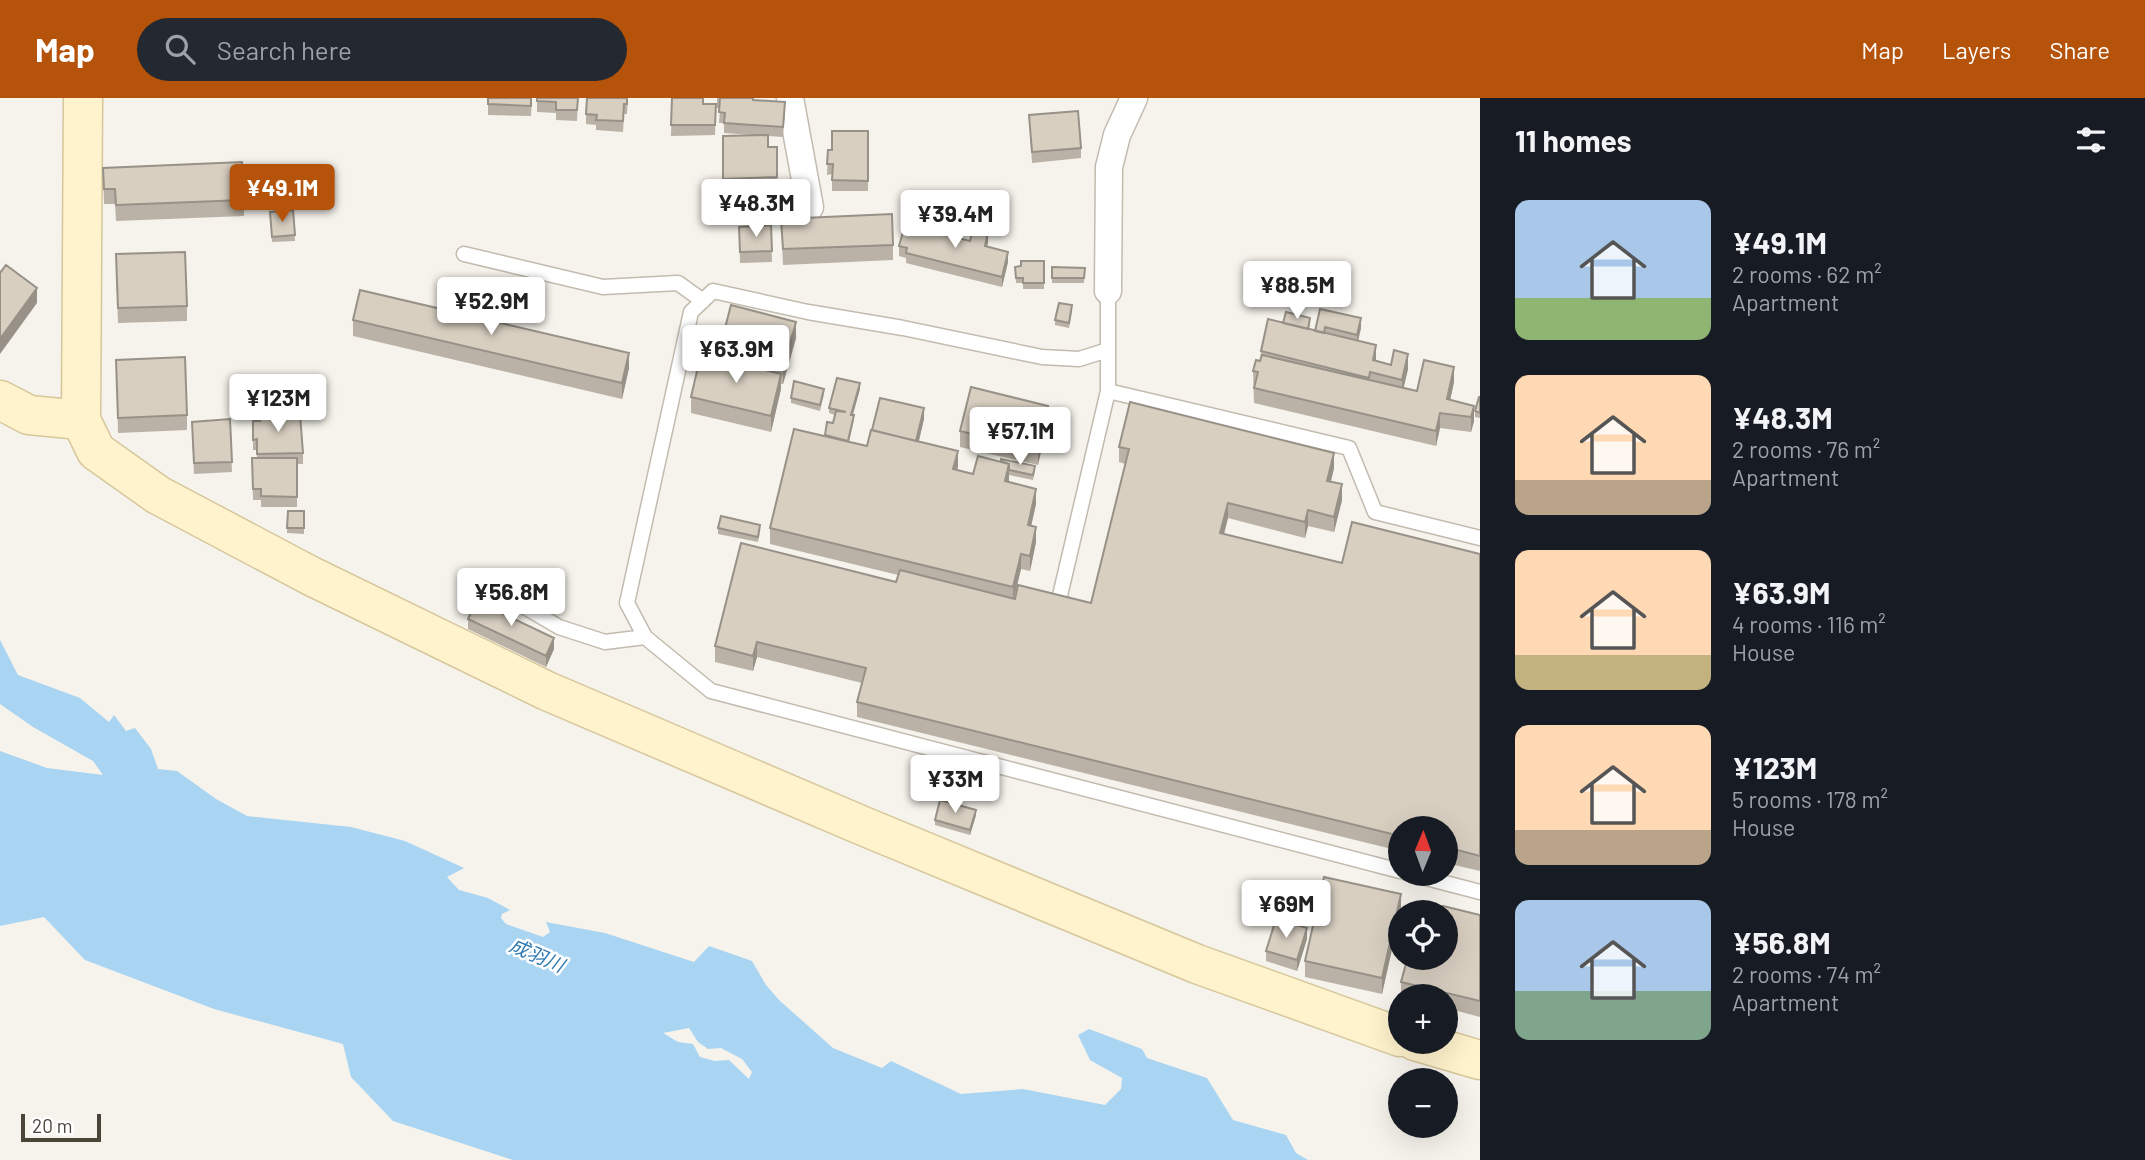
<!DOCTYPE html>
<meta charset="utf-8">
<style>
:root{--surface:#171b24;--page:#242831;--text:#f1f3f6;--muted:#9ea1a6;--accent:#b45309}
body{margin:0;font-family:Barlow,"Noto Sans JP",sans-serif;background:var(--page);color:var(--text);height:100vh;display:flex;flex-direction:column;font-size:26px;white-space:nowrap}
*{box-sizing:border-box;margin:0}
p{font-size:23px;color:var(--muted)}
.icon{flex:none;width:38px;height:38px;fill:none;stroke:currentColor;stroke-width:2;stroke-linecap:round;stroke-linejoin:round}
.map{position:relative;flex:1;overflow:hidden}
.drawer{display:flex;flex-direction:column;background:var(--surface);width:665px}
.drawer>*{flex:none}
.needle{width:46px;rotate:1deg}
.buttons{position:absolute;left:1388px;top:718px;display:grid;gap:14px}
.buttons a{display:grid;place-items:center;width:70px;height:70px;border-radius:50%;background:var(--surface);box-shadow:0 7px 28px #0002;font-size:35px}
.scale{position:absolute;left:21px;bottom:18px;width:80px;box-sizing:border-box;padding-left:7px;border:4px solid #4b4439;border-top:0;font-size:19px;line-height:24px;white-space:nowrap;color:#4b4439;-webkit-text-stroke:5px #fff;paint-order:stroke}
.price{position:absolute;translate:-50% -60px;padding:0 16px;border-radius:7px;background:#fff;color:#222;font-size:23px;line-height:46px;filter:drop-shadow(0 2px 4px #0008)}
.price::after{content:'';position:absolute;left:50%;top:42px;width:21px;height:16px;margin-left:-10px;background:inherit;clip-path:polygon(0 0,100% 0,50% 100%)}
.price.on{background:var(--accent);color:#fff}
ul{padding:0;list-style:none}
li{display:flex;align-items:center;gap:21px;height:175px;padding:0 35px}
li span{display:grid;place-items:center;flex:none;width:196px;height:140px;border-radius:14px;color:#555}
li>.icon{margin-inline-start:auto}
span .icon{width:84px;height:84px;fill:#fffc;stroke-width:1}
li b{font-size:30px}
h2{display:flex;justify-content:space-between;align-items:center;height:84px;padding:0 35px;font-size:30px}
header{display:flex;align-items:center;gap:42px;box-sizing:border-box;height:98px;padding:0 35px;background:var(--accent);color:#fff}
header strong{font-size:33px}
nav{display:flex;gap:38px;margin-inline-start:auto;font-size:24px}
.search{width:490px;height:63px;background:var(--page);display:flex;align-items:center;gap:18px;box-sizing:border-box;padding:0 24px;border-radius:38px;color:var(--muted);font-size:26px}
main{display:flex;flex:1;min-height:0}
.map>svg:first-child{display:block}
</style>
<header>
<strong>Map</strong>
<div class="search"><svg class="icon" aria-label="search" viewBox="0 0 24 24"><circle cx="10" cy="10" r="6"/><path d="M15 15l6 6"/></svg>Search here</div>
<nav><a>Map</a><a>Layers</a><a>Share</a></nav>
</header>
<main>
<div class="map">
<svg width="1480" height="1062" viewBox="0 0 1480 1062">
<rect width="100%" height="100%" fill="#f6f3ec"/>
<path fill="#a9d4f2" fill-rule="evenodd" d="M 0,542 L 18,577 L 80,600 L 109,624 L 114,617 L 126,633 L 135,630 L 151,651 L 158,671 L 177,673 L 216,701 L 247,718 L 351,729 L 405,743 L 464,770 L 447,779 L 459,792 L 488,800 L 510,812 L 502,816 L 501,820 L 506,826 L 543,839 L 550,834 L 546,824 L 605,835 L 694,864 L 709,848 L 752,863 L 766,887 L 779,902 L 833,950 L 882,970 L 891,963 L 961,996 L 1023,991 L 1105,1007 L 1121,991 L 1122,980 L 1090,962 L 1078,937 L 1089,931 L 1142,951 L 1147,960 L 1207,980 L 1233,1022 L 1286,1037 L 1296,1055 L 1308,1062 L 513,1062 L 393,1023 L 351,979 L 343,946 L 214,911 L 85,862 L 44,819 L 0,828 L 0,653 L 47,670 L 103,677 L 93,663 L 33,629 L 0,606 ZM 689,930 L 698,944 L 708,951 L 721,950 L 742,961 L 752,974 L 749,981 L 729,962 L 715,963 L 700,959 L 693,946 L 678,944 L 663,935 Z"/>
<g fill="none" stroke-linecap="round" stroke-linejoin="round">
<defs>
<path id="lane" d="M 464,156 L 603,189 L 678,185 L 703,203
M 1108,252 L 1079,261 L 1042,259 L 903,230 L 808,214 L 713,193 L 691,214 L 627,505 L 645,539 L 711,593 L 1400,773
M 1108,293 L 1349,350 L 1375,414 L 1480,440
M 487,487 L 559,529 L 605,544 L 645,539
M 1058,506 L 1108,293 L 1108,193
M 1407,775 L 1480,794"/>
<path id="street" d="M 790,0 L 810,109
M 1108,193 L 1109,69 L 1117,37 L 1134,0"/>
<path id="secondary" d="M 83,0 L 81,322 L 96,353 L 158,397 L 311,478 L 547,593 L 863,728 L 1197,866 L 1400,939
M 0,302 L 29,317 L 81,322
M 1415,943 L 1480,962"/>
</defs>
<use href="#lane" stroke="#c2bbae" stroke-width="17"/>
<use href="#street" stroke="#c2bbae" stroke-width="29"/>
<use href="#secondary" stroke="#d6c79b" stroke-width="41"/>
<use href="#lane" stroke="#fff" stroke-width="14"/>
<use href="#street" stroke="#fff" stroke-width="26"/>
<use href="#secondary" stroke="#fff3cd" stroke-width="38"/>
</g>
<path fill="#bab2a6" d="M 488,0 L 532,0 L 531,18 L 488,17 Z
M 537,0 L 578,0 L 577,23 L 556,22 L 556,15 L 537,14 Z
M 628,0 L 627,16 L 624,16 L 623,34 L 596,32 L 596,27 L 586,26 L 586,16 Z
M 672,0 L 703,6 L 716,6 L 715,37 L 671,38 Z
M 717,0 L 754,0 L 754,2 L 785,15 L 783,39 L 768,38 L 768,49 L 777,49 L 777,90 L 723,91 L 723,38 L 752,37 L 724,35 L 724,25 L 719,25 L 720,10 L 717,10 Z
M 1029,17 L 1081,50 L 1081,60 L 1032,65 Z
M 868,33 L 868,93 L 832,93 L 832,76 L 827,77 L 828,52 L 832,52 Z
M 103,70 L 244,102 L 244,118 L 116,123 L 115,106 L 104,106 Z
M 293,112 L 295,143 L 272,144 L 270,114 Z
M 781,121 L 893,147 L 893,162 L 783,167 Z
M 771,127 L 772,164 L 740,165 L 739,129 Z
M 970,143 L 988,144 L 987,149 L 1008,164 L 1002,189 L 906,165 L 906,160 L 899,158 L 899,148 Z
M 1044,163 L 1044,191 L 1023,191 L 1023,185 L 1016,185 L 1015,169 Z
M 1052,169 L 1085,170 L 1084,185 L 1052,185 Z
M 116,171 L 187,208 L 187,223 L 118,225 Z
M 1320,211 L 1361,230 L 1358,243 L 1376,263 L 1408,271 L 1403,290 L 1417,293 L 1454,284 L 1450,302 L 1474,308 L 1474,323 L 1471,334 L 1440,330 L 1436,348 L 1254,305 L 1253,273 L 1260,263 L 1261,253 L 1283,225 L 1310,225 L 1309,231 L 1315,233 Z
M 1072,213 L 1069,230 L 1055,227 L 1055,222 Z
M 353,222 L 629,270 L 622,301 L 353,238 Z
M 796,240 L 783,286 L 781,286 L 781,291 L 771,334 L 691,315 L 691,299 L 719,261 L 719,253 Z
M 116,262 L 187,317 L 187,332 L 118,335 Z
M 860,291 L 853,317 L 854,322 L 849,344 L 867,348 L 924,321 L 919,343 L 958,368 L 957,372 L 973,376 L 978,358 L 1035,373 L 1033,382 L 1009,377 L 1009,384 L 1036,406 L 1031,428 L 1036,444 L 1030,473 L 1021,471 L 1014,500 L 1091,505 L 1125,366 L 1119,364 L 1119,349 L 1334,370 L 1331,384 L 1342,402 L 1334,434 L 1308,428 L 1305,440 L 1228,420 L 1224,436 L 1342,465 L 1480,456 L 1480,773 L 1446,765 L 1446,730 L 1400,730 L 1400,753 L 857,619 L 857,604 L 862,585 L 757,559 L 753,573 L 715,564 L 715,548 L 896,484 L 898,477 L 770,446 L 770,430 L 833,325 L 835,317 L 829,315 L 829,310 Z
M 824,296 L 820,313 L 791,305 L 791,300 Z
M 1480,299 L 1480,320 L 1475,319 L 1475,313 Z
M 230,321 L 232,374 L 194,376 L 192,334 Z
M 253,323 L 303,355 L 303,366 L 297,366 L 297,409 L 261,409 L 261,402 L 253,402 L 252,360 L 257,360 L 257,352 L 253,352 Z
M 1048,323 L 1038,367 L 960,349 L 960,333 Z
M 288,413 L 304,413 L 304,436 L 287,435 Z
M 718,430 L 760,432 L 758,444 L 718,436 Z
M 468,521 L 554,551 L 546,569 L 468,531 Z
M 976,717 L 970,737 L 935,727 L 935,722 Z
M 1401,811 L 1382,896 L 1305,879 L 1305,863 Z
M 1442,813 L 1480,817 L 1480,919 L 1446,910 L 1446,898 L 1401,898 L 1401,884 L 1428,866 Z
M 1307,841 L 1297,873 L 1266,863 L 1266,853 Z"/>
<path fill="#979187" d="M 988,134 L 988,144 L 985,159 L 985,148 Z
M 1008,154 L 1008,164 L 1002,189 L 1002,179 Z
M 37,190 L 37,205 L 0,256 L 0,241 Z
M 1361,220 L 1361,230 L 1357,247 L 1357,237 Z
M 796,224 L 796,240 L 783,286 L 783,271 Z
M 1376,247 L 1376,263 L 1373,262 Z
M 629,255 L 629,270 L 622,301 L 622,285 Z
M 1408,256 L 1408,271 L 1402,297 L 1402,282 Z
M 1454,269 L 1454,284 L 1447,317 L 1447,301 Z
M 781,276 L 781,291 L 771,334 L 771,318 Z
M 860,285 L 860,291 L 851,322 L 851,317 Z
M 1048,308 L 1048,323 L 1038,367 L 1038,352 Z
M 1474,308 L 1474,323 L 1471,334 L 1471,319 Z
M 924,310 L 924,321 L 915,358 L 915,347 Z
M 1440,315 L 1440,330 L 1436,348 L 1436,333 Z
M 958,353 L 958,368 L 953,387 L 953,371 Z
M 1334,355 L 1334,370 L 1327,398 L 1327,383 Z
M 1009,366 L 1009,381 L 1005,399 L 1005,383 Z
M 1342,386 L 1342,402 L 1334,434 L 1334,419 Z
M 1036,391 L 1036,406 L 1028,442 L 1028,427 Z
M 1228,405 L 1228,420 L 1220,451 L 1220,435 Z
M 1308,412 L 1308,428 L 1305,440 L 1305,424 Z
M 1036,429 L 1036,444 L 1030,473 L 1030,458 Z
M 1021,456 L 1021,471 L 1013,504 L 1013,489 Z
M 554,540 L 554,551 L 546,569 L 546,558 Z
M 757,544 L 757,559 L 753,573 L 753,558 Z
M 976,712 L 976,717 L 970,737 L 970,732 Z
M 1401,796 L 1401,811 L 1382,896 L 1382,880 Z
M 1307,830 L 1307,841 L 1297,873 L 1297,862 Z"/>
<path fill="#d8cfc1" stroke="#979187" stroke-width="2" d="M 488,0 L 531,0 L 531,8 L 488,6 Z
M 537,0 L 578,0 L 577,12 L 556,12 L 556,4 L 537,3 Z
M 587,0 L 627,0 L 627,6 L 624,6 L 623,23 L 596,22 L 597,17 L 586,16 Z
M 672,0 L 703,0 L 703,6 L 716,6 L 715,27 L 671,27 Z
M 720,0 L 753,0 L 753,2 L 785,4 L 783,29 L 724,25 L 725,15 L 719,14 Z
M 1078,13 L 1081,50 L 1032,54 L 1029,17 Z
M 832,33 L 868,33 L 868,83 L 832,82 L 833,66 L 827,66 L 828,52 L 832,52 Z
M 768,37 L 768,49 L 777,49 L 777,79 L 723,81 L 723,38 Z
M 242,64 L 244,102 L 116,107 L 115,91 L 104,91 L 103,70 Z
M 293,112 L 295,137 L 272,139 L 270,114 Z
M 892,116 L 893,147 L 783,151 L 781,121 Z
M 771,127 L 772,153 L 740,154 L 739,129 Z
M 905,127 L 970,143 L 973,130 L 988,134 L 985,148 L 1008,154 L 1002,179 L 906,155 L 907,150 L 899,148 Z
M 185,154 L 187,208 L 118,210 L 116,156 Z
M 1021,163 L 1044,163 L 1044,185 L 1023,185 L 1023,180 L 1016,180 L 1015,169 L 1021,168 Z
M 6,167 L 37,190 L 0,241 L 0,175 Z
M 1052,169 L 1085,170 L 1084,180 L 1052,180 Z
M 360,192 L 629,255 L 622,285 L 353,222 Z
M 1059,205 L 1072,207 L 1069,225 L 1055,222 Z
M 731,207 L 796,224 L 783,271 L 719,253 Z
M 1320,211 L 1361,220 L 1357,237 L 1325,229 L 1324,235 L 1315,233 Z
M 1286,214 L 1310,220 L 1308,231 L 1283,225 Z
M 1268,221 L 1376,247 L 1373,262 L 1391,267 L 1394,252 L 1408,256 L 1402,282 L 1370,274 L 1369,280 L 1261,253 Z
M 701,256 L 781,276 L 771,318 L 691,299 Z
M 1262,257 L 1417,293 L 1424,262 L 1454,269 L 1447,301 L 1474,308 L 1471,319 L 1440,315 L 1436,333 L 1254,290 L 1258,274 L 1253,273 L 1256,262 L 1260,263 Z
M 185,259 L 187,317 L 118,320 L 116,262 Z
M 837,280 L 860,285 L 851,317 L 854,317 L 848,343 L 825,337 L 827,324 L 833,325 L 836,313 L 846,314 L 829,310 Z
M 794,283 L 824,291 L 820,307 L 791,300 Z
M 971,289 L 1048,308 L 1038,352 L 960,333 Z
M 1479,299 L 1480,299 L 1480,315 L 1475,313 Z
M 880,300 L 924,310 L 916,343 L 872,332 Z
M 1130,304 L 1334,355 L 1327,383 L 1342,386 L 1334,419 L 1308,412 L 1305,424 L 1228,405 L 1220,435 L 1342,465 L 1352,424 L 1480,456 L 1480,758 L 1446,749 L 1446,730 L 1400,730 L 1400,738 L 857,604 L 866,570 L 757,544 L 753,558 L 715,548 L 741,445 L 896,484 L 900,472 L 1015,501 L 1018,487 L 1091,505 L 1129,351 L 1119,349 Z
M 259,316 L 300,316 L 303,355 L 257,356 L 257,341 L 253,342 L 253,323 L 260,323 Z
M 230,321 L 232,364 L 194,365 L 192,324 Z
M 794,331 L 867,348 L 871,332 L 958,353 L 953,371 L 973,376 L 978,358 L 1009,366 L 1005,383 L 1036,391 L 1028,427 L 1036,429 L 1030,458 L 1021,456 L 1013,489 L 770,430 Z
M 252,360 L 297,360 L 297,399 L 261,398 L 261,391 L 253,391 Z
M 1001,361 L 1035,368 L 1033,377 L 1009,372 L 1009,366 L 1001,363 Z
M 288,413 L 304,413 L 304,430 L 287,430 Z
M 721,418 L 760,427 L 758,439 L 718,430 Z
M 476,503 L 554,540 L 546,558 L 468,521 Z
M 940,702 L 976,712 L 970,732 L 935,722 Z
M 1324,779 L 1401,796 L 1382,880 L 1305,863 Z
M 1443,808 L 1480,817 L 1480,903 L 1401,884 L 1407,862 L 1428,866 L 1430,859 L 1446,859 L 1446,814 L 1428,814 L 1428,810 L 1442,813 Z
M 1276,821 L 1307,830 L 1297,862 L 1266,853 Z"/>
<g text-anchor="middle" stroke-width="5" stroke-linejoin="round" paint-order="stroke">
<g font-size="19" font-style="italic" fill="#2e7ab2" stroke="#fff">
<text transform="translate(537 857) rotate(23)" y="7">成羽川</text>
</g>
</g>
</svg>
<div class="buttons">
<a><svg class="needle" viewBox="-14 -14 28 28"><path d="M0-13l5 13h-10z" fill="#e53935"/><path d="M0 13l5-13h-10z" fill="#9ea1a6"/></svg></a>
<a><svg class="icon" aria-label="locate" viewBox="0 0 24 24"><circle cx="12" cy="12" r="6"/><path d="M12 2v4M12 18v4M2 12h4M18 12h4"/></svg></a>
<a>+</a>
<a>−</a>
</div>
<div class="scale">20 m</div>
<b class="price on" style="left:282px;top:126px">¥49.1M</b>
<b class="price" style="left:756px;top:141px">¥48.3M</b>
<b class="price" style="left:955px;top:152px">¥39.4M</b>
<b class="price" style="left:1297px;top:223px">¥88.5M</b>
<b class="price" style="left:491px;top:239px">¥52.9M</b>
<b class="price" style="left:736px;top:287px">¥63.9M</b>
<b class="price" style="left:278px;top:336px">¥123M</b>
<b class="price" style="left:1020px;top:369px">¥57.1M</b>
<b class="price" style="left:511px;top:530px">¥56.8M</b>
<b class="price" style="left:955px;top:717px">¥33M</b>
<b class="price" style="left:1286px;top:842px">¥69M</b>
</div>
<section class="drawer">
<h2>11 homes<svg class="icon" aria-label="filters" viewBox="0 0 24 24"><path d="M4 7h16M4 17h16"/><circle cx="9" cy="7" r="2"/><circle cx="15" cy="17" r="2"/></svg></h2>
<ul>
<li><span style="background:linear-gradient(#a9c7e8 70%,#8fb573 0)"><svg class="icon" aria-label="home" viewBox="0 0 24 24"><path d="M3 11l9-7 9 7M6 9v11h12V9"/></svg></span><div><b>¥49.1M</b><p>2 rooms · 62 m²</p><p>Apartment</p></div></li>
<li><span style="background:linear-gradient(#ffd9b3 75%,#b9a48a 0)"><svg class="icon" aria-label="home" viewBox="0 0 24 24"><path d="M3 11l9-7 9 7M6 9v11h12V9"/></svg></span><div><b>¥48.3M</b><p>2 rooms · 76 m²</p><p>Apartment</p></div></li>
<li><span style="background:linear-gradient(#ffd9b3 75%,#c2b280 0)"><svg class="icon" aria-label="home" viewBox="0 0 24 24"><path d="M3 11l9-7 9 7M6 9v11h12V9"/></svg></span><div><b>¥63.9M</b><p>4 rooms · 116 m²</p><p>House</p></div></li>
<li><span style="background:linear-gradient(#ffd9b3 75%,#b9a48a 0)"><svg class="icon" aria-label="home" viewBox="0 0 24 24"><path d="M3 11l9-7 9 7M6 9v11h12V9"/></svg></span><div><b>¥123M</b><p>5 rooms · 178 m²</p><p>House</p></div></li>
<li><span style="background:linear-gradient(#a9c7e8 65%,#7fa58c 0)"><svg class="icon" aria-label="home" viewBox="0 0 24 24"><path d="M3 11l9-7 9 7M6 9v11h12V9"/></svg></span><div><b>¥56.8M</b><p>2 rooms · 74 m²</p><p>Apartment</p></div></li>
</ul>
</section>
</main>
